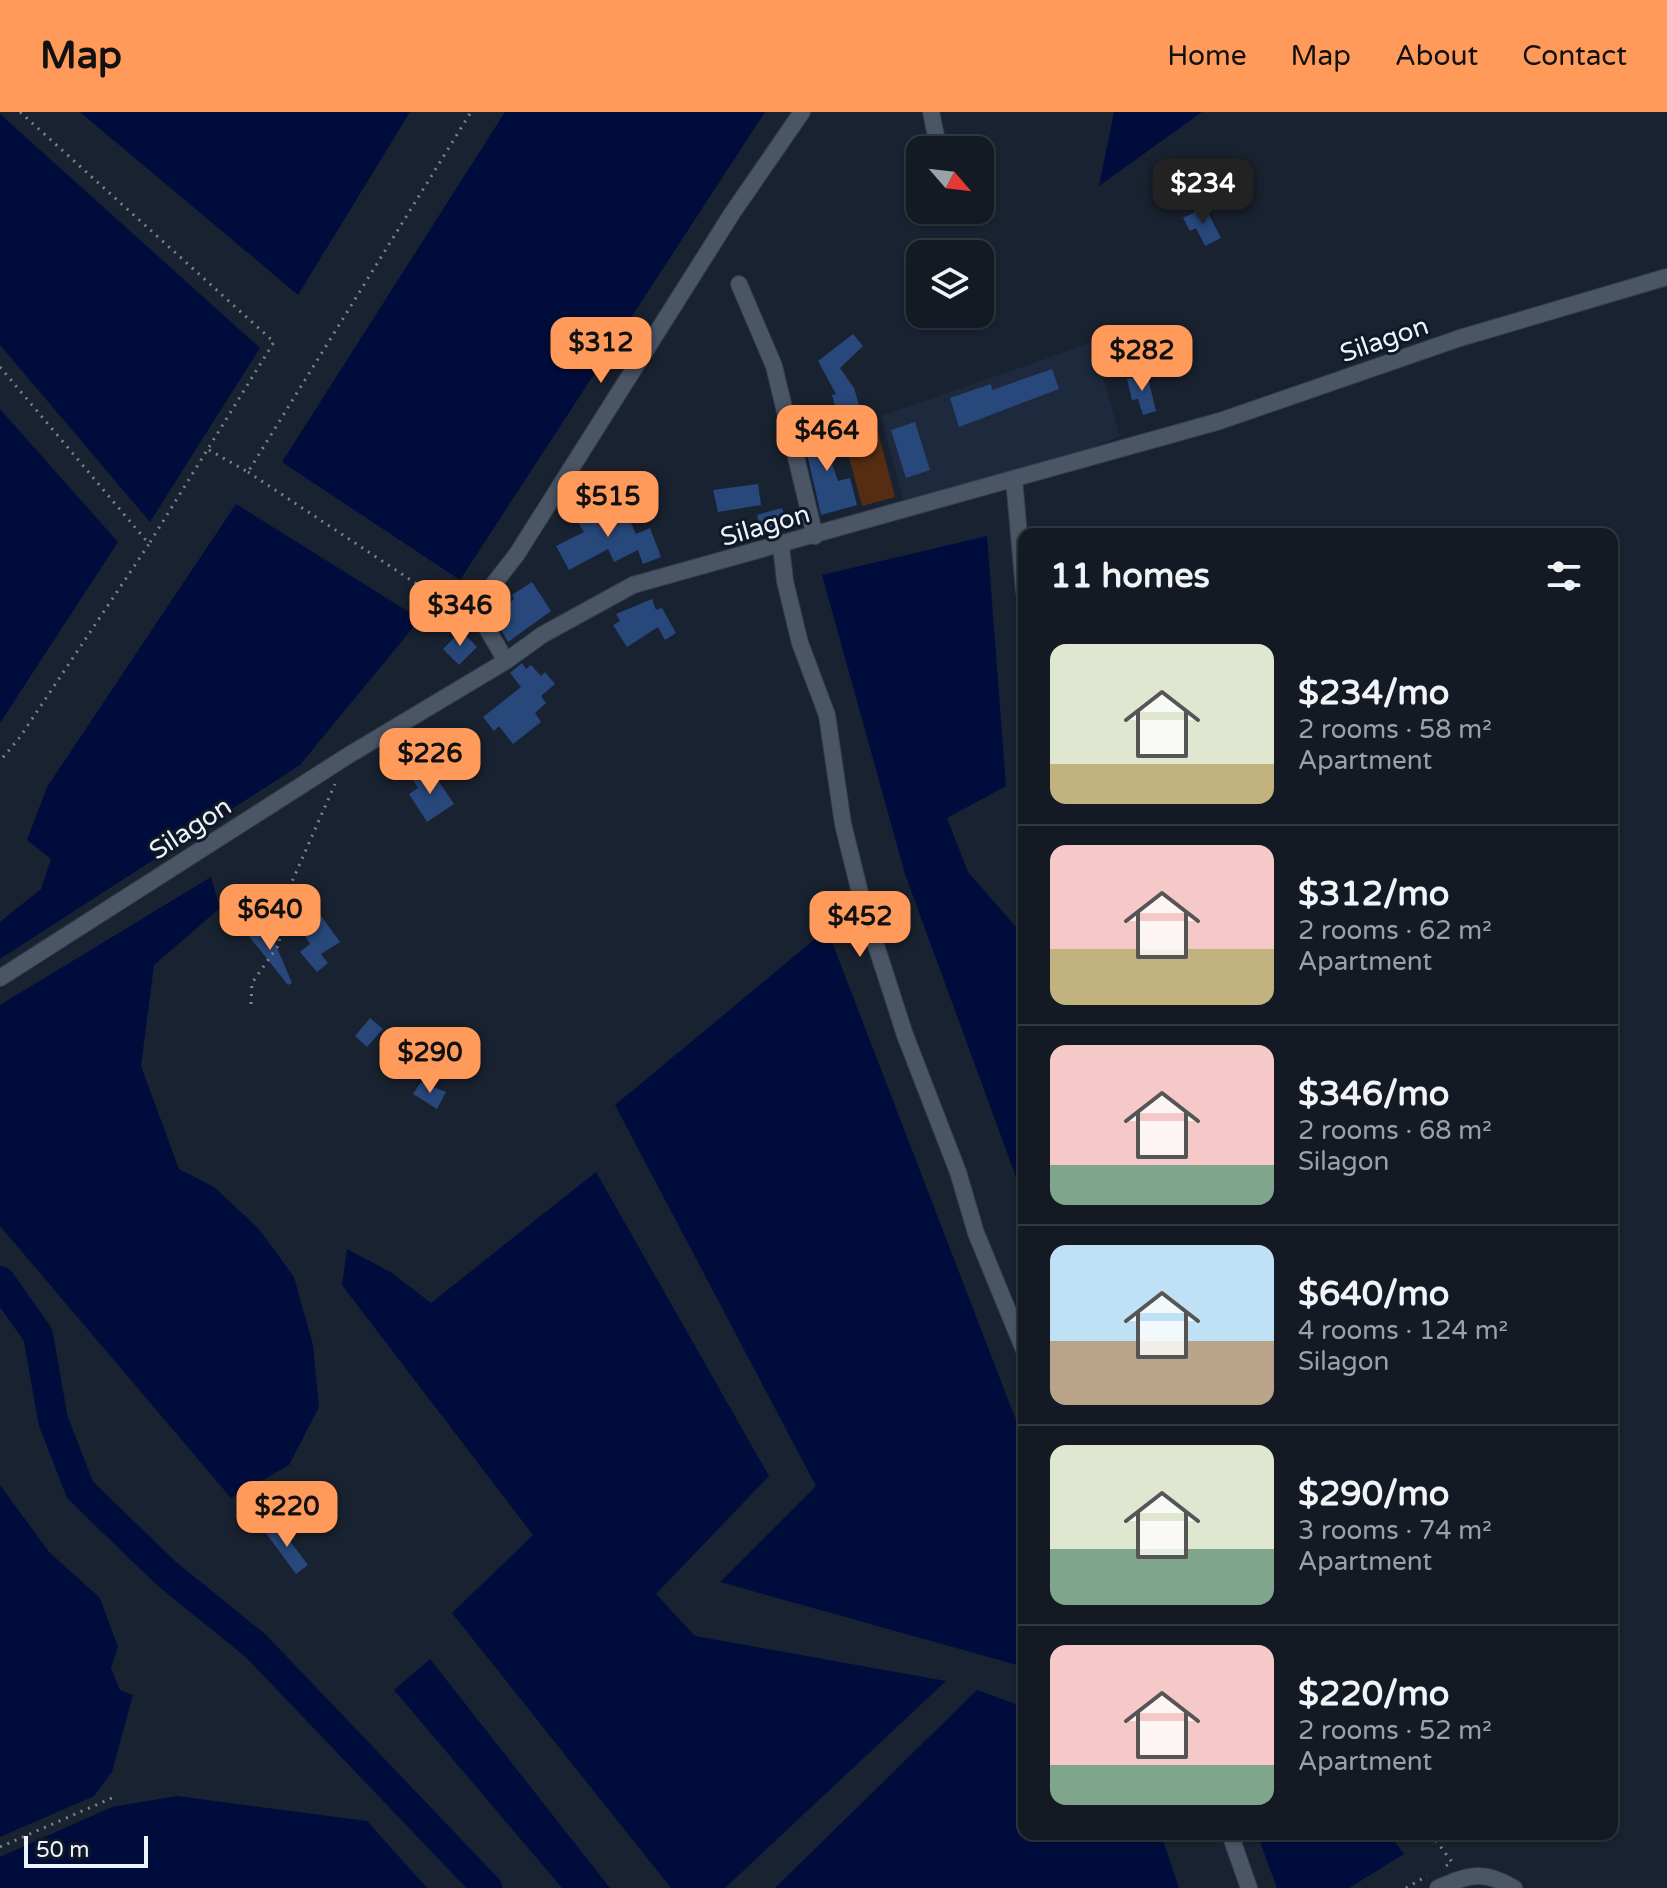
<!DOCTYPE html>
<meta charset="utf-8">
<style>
:root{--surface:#131a24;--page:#1c232c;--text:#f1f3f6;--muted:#9da1a6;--line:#323841;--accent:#ff9a5b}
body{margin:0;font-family:"Varela Round",sans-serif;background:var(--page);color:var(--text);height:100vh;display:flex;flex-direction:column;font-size:30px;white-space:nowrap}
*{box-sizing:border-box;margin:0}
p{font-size:26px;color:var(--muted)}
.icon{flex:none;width:44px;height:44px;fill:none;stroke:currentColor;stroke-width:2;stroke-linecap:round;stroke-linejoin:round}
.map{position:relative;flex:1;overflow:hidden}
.sheet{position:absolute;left:1018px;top:416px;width:600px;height:1312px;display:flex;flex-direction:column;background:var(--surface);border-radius:16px;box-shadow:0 2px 6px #0004,0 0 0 2px var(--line)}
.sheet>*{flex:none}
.needle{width:52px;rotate:118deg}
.buttons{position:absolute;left:906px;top:24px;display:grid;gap:16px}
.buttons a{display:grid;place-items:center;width:88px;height:88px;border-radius:16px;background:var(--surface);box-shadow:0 2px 6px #0004,0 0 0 2px var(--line);font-size:40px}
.scale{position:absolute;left:24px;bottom:20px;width:124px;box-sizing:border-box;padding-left:8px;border:4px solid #ecf3fd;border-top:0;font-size:22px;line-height:28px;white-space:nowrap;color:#ecf3fd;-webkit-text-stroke:6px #101826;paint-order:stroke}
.price{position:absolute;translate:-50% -68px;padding:0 18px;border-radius:16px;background:var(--accent);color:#111;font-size:26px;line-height:52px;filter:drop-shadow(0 2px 4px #0008)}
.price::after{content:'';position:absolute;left:50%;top:48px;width:24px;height:18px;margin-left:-12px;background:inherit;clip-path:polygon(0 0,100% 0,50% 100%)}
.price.current{background:#222;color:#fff}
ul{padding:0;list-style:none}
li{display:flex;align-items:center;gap:24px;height:200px;padding:0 32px}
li+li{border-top:2px solid var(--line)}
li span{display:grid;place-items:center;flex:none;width:224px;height:160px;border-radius:16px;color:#555}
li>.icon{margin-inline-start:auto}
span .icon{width:96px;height:96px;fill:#fffc;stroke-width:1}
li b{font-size:34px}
h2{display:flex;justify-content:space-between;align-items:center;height:96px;padding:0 32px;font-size:34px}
header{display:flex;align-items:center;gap:48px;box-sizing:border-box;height:112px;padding:0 40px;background:var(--accent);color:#111}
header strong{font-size:38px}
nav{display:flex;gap:44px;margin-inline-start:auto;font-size:28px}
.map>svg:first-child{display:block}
</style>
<header>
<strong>Map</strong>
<nav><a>Home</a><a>Map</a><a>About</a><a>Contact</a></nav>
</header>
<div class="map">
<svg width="1667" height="1776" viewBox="0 0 1667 1776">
<rect width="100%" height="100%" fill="#192230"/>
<path fill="#1d293d" d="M 1093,230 L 1120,324 L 1088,338 L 903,388 L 881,304 Z"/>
<path fill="#552d13" d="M 877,316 L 895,385 L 862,394 L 844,326 Z"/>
<path fill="#000d3c" d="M 80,0 L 410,0 L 298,183 Z
M 505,0 L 765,0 L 460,468 L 282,350 Z
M 1114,0 L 1202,0 L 1099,74 Z
M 0,2 L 260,236 L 150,410 L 0,233 Z
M 0,297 L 118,430 L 0,611 Z
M 236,392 L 420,507 L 300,653 L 0,847 L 0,810 L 41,777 L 51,747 L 27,728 L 47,675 Z
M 987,424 L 1006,674 L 947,706 L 968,760 L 1024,824 L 1024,1087 L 905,762 L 822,463 Z
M 211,765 L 220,796 L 154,853 L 141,954 L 179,1057 L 214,1075 L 259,1117 L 294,1165 L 313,1233 L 319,1295 L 289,1353 L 231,1386 L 0,1114 L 0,893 Z
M 827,817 L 1024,1329 L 1024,1555 L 720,1470 L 816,1374 L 615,993 Z
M 596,1060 L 769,1364 L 656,1482 L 695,1524 L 946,1569 L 725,1776 L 671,1776 L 452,1501 L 533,1423 L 342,1173 L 347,1137 L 392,1161 L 431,1191 Z
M 0,1373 L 49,1440 L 100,1486 L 118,1535 L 111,1556 L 120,1578 L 133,1583 L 112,1660 L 94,1684 L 0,1725 Z
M 430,1547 L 610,1776 L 562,1776 L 394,1578 Z
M 977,1578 L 1024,1595 L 1024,1722 L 1161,1722 L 1179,1776 L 775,1776 Z
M 177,1684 L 367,1709 L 427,1776 L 0,1776 L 0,1745 L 112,1695 Z
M 1257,1722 L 1389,1722 L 1404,1742 L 1349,1776 L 1277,1776 Z"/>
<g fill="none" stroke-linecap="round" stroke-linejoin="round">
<path stroke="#000d3c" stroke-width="30" d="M 0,1169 L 38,1223 L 53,1308 L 80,1378 L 167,1462 L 256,1534 L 487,1776"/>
</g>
<path fill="#28487c" d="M 1205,95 L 1221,126 L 1205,134 L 1196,116 L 1190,119 L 1183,106 Z
M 853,222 L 863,234 L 840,256 L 854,276 L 863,306 L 841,313 L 832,283 L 836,282 L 818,249 Z
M 1052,257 L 1059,277 L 959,315 L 950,286 L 991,272 L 992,278 Z
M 1147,262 L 1156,299 L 1143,303 L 1138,287 L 1132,288 L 1127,267 Z
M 915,310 L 930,358 L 906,366 L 891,318 Z
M 829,312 L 835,331 L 826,334 L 838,369 L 850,366 L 857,393 L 821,403 L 802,320 Z
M 758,372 L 761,393 L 718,400 L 713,378 Z
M 607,390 L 614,403 L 625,398 L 636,422 L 650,416 L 661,445 L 643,452 L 638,438 L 614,450 L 608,437 L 569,458 L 556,434 L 584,420 L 578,411 Z
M 782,396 L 786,410 L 775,413 L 776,419 L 761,422 L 757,403 Z
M 532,470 L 551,499 L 508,530 L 493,504 L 514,487 L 512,483 Z
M 652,487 L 656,498 L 662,496 L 676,521 L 665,528 L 658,515 L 627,535 L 613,513 L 620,509 L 616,502 Z
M 461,519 L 477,535 L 459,553 L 443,537 Z
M 522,551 L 526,557 L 531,553 L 541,564 L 545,560 L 555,572 L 541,584 L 546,591 L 535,601 L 541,610 L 513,632 L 499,614 L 494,619 L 483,605 L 521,575 L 510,561 Z
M 424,658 L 430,668 L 435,664 L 454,692 L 427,710 L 409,682 L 418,676 L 412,666 Z
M 316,797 L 340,830 L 321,842 L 328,851 L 317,860 L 300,840 L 310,832 L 295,808 Z
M 261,813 L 275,831 L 292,871 L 288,873 L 248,823 Z
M 370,906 L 383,917 L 367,935 L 355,924 Z
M 421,970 L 446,980 L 437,997 L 413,982 Z
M 278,1413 L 308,1453 L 296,1462 L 266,1421 Z"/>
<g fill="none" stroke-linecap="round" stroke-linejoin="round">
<defs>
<path id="minor" d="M 931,0 L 939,38
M 739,172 L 774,254 L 815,424
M 1014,367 L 1024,479
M 781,434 L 785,469 L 800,531 L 827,603 L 843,712 L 863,793 L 905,923 L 958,1060 L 976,1121 L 1024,1238
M 506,549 L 475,496 L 517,442 L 733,100 L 802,0
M 0,866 L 349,643 L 506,549 L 542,523 L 633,473 L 1220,309 L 1460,226 L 1667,165
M 1230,1722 L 1249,1776
M 1438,1776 C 1470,1762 1484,1758 1514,1776"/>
</defs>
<use href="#minor" stroke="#373e4a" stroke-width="18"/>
<path stroke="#7a838f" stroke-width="3" stroke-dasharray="2 6" stroke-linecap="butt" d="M 20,0 L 274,230 L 149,432
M 0,255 L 149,432 L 20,625 L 0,649
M 209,338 L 248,360 L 471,0
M 248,360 L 450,494 L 460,494
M 251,892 L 252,871 L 280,831 L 276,806 L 335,672
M 1431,1722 L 1452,1750 L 1444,1755
M 0,1735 L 112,1686
M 1406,1776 L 1427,1764"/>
<use href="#minor" stroke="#4a5566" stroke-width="16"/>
</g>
<g text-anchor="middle" stroke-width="6" stroke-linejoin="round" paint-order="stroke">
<g font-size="26" fill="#ecf3fd" stroke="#101826">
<text transform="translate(1384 227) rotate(-19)" y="9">Silagon</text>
<text transform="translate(765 413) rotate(-16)" y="9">Silagon</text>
<text transform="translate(190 716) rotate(-33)" y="9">Silagon</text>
</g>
</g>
</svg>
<div class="buttons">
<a><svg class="needle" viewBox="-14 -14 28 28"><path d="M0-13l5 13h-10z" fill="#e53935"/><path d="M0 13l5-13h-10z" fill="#9da1a6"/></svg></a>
<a><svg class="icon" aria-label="layers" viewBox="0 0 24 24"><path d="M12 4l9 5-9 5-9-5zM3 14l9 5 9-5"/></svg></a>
</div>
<div class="scale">50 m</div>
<b class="price current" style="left:1203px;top:114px">$234</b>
<b class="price" style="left:601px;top:273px">$312</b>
<b class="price" style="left:1142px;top:281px">$282</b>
<b class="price" style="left:827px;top:361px">$464</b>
<b class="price" style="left:608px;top:427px">$515</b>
<b class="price" style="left:460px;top:536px">$346</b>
<b class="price" style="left:430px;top:684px">$226</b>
<b class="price" style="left:270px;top:840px">$640</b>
<b class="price" style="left:860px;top:847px">$452</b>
<b class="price" style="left:430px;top:983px">$290</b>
<b class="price" style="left:287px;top:1437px">$220</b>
<section class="sheet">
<h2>11 homes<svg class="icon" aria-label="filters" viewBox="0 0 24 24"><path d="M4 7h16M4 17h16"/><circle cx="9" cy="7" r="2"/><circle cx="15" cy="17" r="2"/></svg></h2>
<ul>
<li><span style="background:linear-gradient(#dfe7d0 75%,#c2b280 0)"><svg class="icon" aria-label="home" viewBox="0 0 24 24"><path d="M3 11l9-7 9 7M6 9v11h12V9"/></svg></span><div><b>$234/mo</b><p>2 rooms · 58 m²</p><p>Apartment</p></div></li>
<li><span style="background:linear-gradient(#f6c9c9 65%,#c2b280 0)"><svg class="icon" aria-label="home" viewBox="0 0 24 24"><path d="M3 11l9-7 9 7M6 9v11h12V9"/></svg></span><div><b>$312/mo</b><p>2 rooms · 62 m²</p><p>Apartment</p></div></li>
<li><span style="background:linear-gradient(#f6c9c9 75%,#7fa58c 0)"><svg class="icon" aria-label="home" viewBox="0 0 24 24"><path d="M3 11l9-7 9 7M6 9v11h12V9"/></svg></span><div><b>$346/mo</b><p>2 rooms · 68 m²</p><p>Silagon</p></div></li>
<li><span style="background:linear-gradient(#bfe0f5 60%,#b9a48a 0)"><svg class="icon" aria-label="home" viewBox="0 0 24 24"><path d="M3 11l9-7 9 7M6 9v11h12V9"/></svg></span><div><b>$640/mo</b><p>4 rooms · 124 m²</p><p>Silagon</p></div></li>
<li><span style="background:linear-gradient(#dfe7d0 65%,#7fa58c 0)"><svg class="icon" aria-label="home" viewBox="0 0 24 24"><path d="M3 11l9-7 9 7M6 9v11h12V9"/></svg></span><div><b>$290/mo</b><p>3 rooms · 74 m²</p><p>Apartment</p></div></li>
<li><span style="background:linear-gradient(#f6c9c9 75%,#7fa58c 0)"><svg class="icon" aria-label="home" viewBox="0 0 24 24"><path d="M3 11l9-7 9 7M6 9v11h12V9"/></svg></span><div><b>$220/mo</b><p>2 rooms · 52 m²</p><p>Apartment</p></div></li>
</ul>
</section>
</div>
